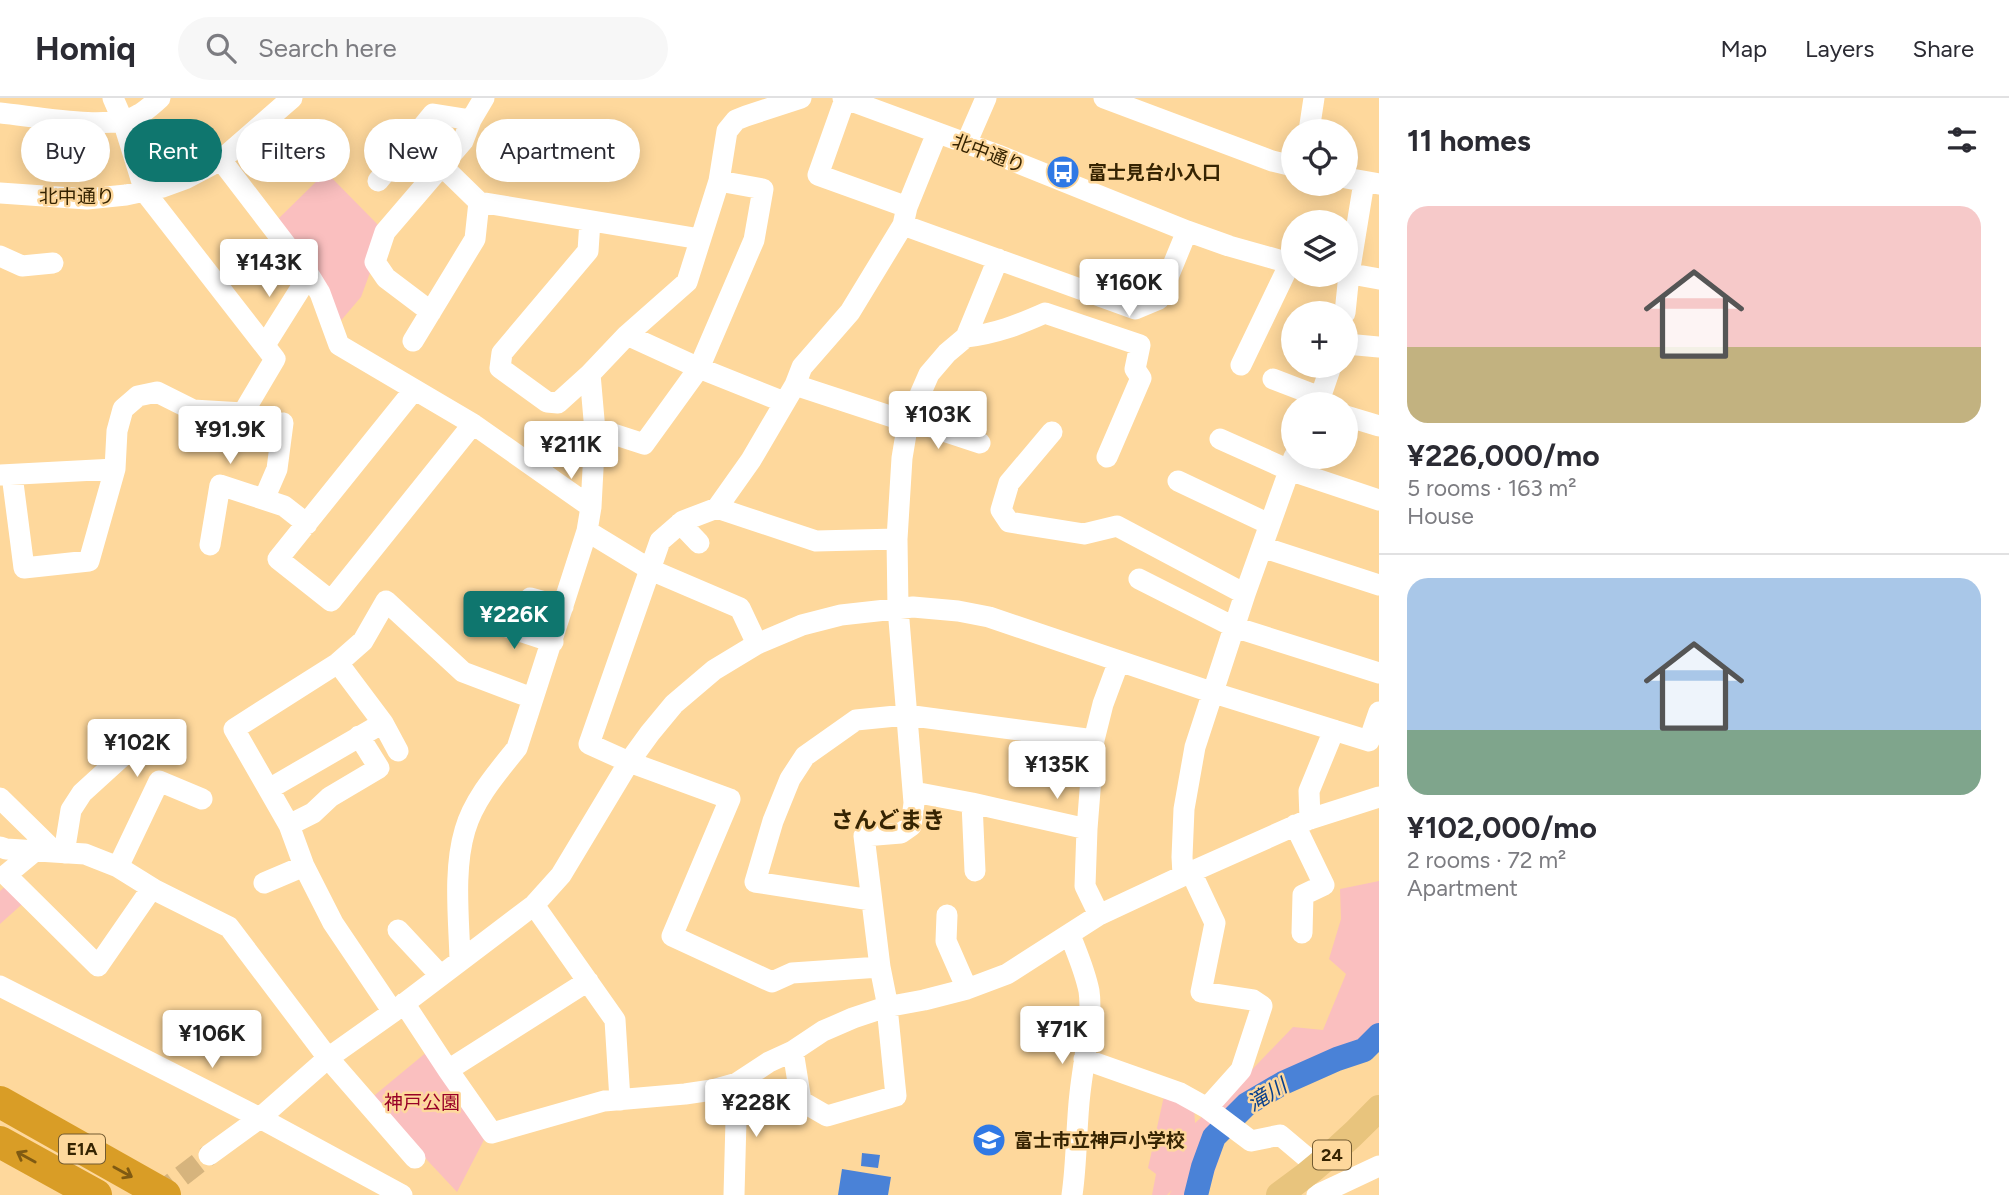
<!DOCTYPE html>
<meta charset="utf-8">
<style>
:root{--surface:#fff;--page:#f7f7f7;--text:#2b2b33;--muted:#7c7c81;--line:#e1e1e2;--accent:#0f766e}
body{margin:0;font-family:Figtree,"Noto Sans JP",sans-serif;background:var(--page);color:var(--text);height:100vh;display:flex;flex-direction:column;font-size:26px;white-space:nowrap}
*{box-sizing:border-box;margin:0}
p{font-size:23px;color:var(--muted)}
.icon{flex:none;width:38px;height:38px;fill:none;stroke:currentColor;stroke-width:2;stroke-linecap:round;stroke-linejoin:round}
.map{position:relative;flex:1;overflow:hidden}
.drawer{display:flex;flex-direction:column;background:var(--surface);width:630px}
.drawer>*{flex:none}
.guide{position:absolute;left:21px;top:21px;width:665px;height:63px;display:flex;gap:14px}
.tools{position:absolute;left:1281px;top:21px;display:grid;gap:14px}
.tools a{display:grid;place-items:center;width:77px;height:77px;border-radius:50%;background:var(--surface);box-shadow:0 4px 18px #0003;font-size:35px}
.price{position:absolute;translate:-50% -60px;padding:0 16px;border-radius:7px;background:#fff;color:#222;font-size:23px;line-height:46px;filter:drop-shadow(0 2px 4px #0008)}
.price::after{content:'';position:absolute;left:50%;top:42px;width:21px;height:16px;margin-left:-10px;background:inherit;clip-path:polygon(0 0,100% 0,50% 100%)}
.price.selected{background:var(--accent);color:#fff}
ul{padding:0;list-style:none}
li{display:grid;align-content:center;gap:14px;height:371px;padding:0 28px}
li+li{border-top:2px solid var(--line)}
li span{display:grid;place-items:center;height:217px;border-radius:21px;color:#555}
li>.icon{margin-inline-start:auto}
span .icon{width:126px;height:126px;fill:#fffc;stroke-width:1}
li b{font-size:30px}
h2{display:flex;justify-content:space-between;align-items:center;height:84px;padding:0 28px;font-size:30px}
.pill{padding:0 24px;border-radius:32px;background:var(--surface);box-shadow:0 4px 18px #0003;font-size:24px;line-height:63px}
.pill.selected{background:var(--accent);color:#fff}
header{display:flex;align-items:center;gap:42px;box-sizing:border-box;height:98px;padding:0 35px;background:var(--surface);border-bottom:2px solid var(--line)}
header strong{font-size:33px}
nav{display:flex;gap:38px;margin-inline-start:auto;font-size:24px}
.search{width:490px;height:63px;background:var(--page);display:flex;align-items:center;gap:18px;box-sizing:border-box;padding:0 24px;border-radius:38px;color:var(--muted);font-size:26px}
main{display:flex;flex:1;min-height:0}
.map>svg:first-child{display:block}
</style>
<header>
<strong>Homiq</strong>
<div class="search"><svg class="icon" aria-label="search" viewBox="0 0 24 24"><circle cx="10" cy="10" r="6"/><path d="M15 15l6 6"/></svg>Search here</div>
<nav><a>Map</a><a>Layers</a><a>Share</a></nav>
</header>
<main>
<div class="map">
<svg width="1379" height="1097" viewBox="0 0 1379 1097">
<rect width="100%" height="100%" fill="#fed89c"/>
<path fill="#fabfbf" d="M 326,74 L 385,134 L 361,199 L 338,226 L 275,124 Z
M 12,782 L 29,800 L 0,826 L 0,793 Z
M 1379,783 L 1379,932 L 1361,948 L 1263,1006 L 1226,1032 L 1220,1058 L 1206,1097 L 1169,1097 L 1172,1092 L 1167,1097 L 1152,1097 L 1156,1076 L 1148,1070 L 1164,998 L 1194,1009 L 1195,1025 L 1241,983 L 1293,929 L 1323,932 L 1346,876 L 1329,861 L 1341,821 L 1340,791 Z
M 428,953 L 487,1036 L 457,1094 L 370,1001 Z"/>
<path fill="#4a82d7" d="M 862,1055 L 880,1057 L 878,1070 L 861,1068 Z
M 842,1071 L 891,1079 L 888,1097 L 838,1097 Z"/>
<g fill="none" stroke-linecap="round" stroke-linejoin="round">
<path stroke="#4a82d7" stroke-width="24" d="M 1196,1097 L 1203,1069 L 1214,1039 L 1247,1006 L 1283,985 L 1337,961 L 1364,952 L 1379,937"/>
<path stroke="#d6b47d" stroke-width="21" stroke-dasharray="21 10" stroke-linecap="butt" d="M 157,1097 L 209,1057"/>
<path stroke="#fff" stroke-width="21" d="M 843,0 L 998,57 L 1187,133 L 1229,148 L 1293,166
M 1104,0 L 1272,63 L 1293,68
M 845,1 L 818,77 L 907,109
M 0,15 C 33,18 110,34 138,17 C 146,13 153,6 160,0
M 1309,33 L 1314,0
M 966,46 L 986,0
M 221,62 L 309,177 L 320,195 L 339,247 L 473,326 L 591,409
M 441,67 L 479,104 L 700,141
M 1346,80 L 1379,86
M 378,83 L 433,16 L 471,22
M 0,95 L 87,101 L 126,97 L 163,89 L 185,81 L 221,62 L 292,0
M 903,127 L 1135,211 L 1159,201 L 1187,133
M 0,158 L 22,168 L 53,165
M 1346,175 L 1379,181
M 431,214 L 386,180 L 375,164 L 385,134 L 463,43 L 471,22 L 484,0
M 1345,215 L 1349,176 L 1364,84
M 627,237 L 699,270 L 784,304
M 966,239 C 995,236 1018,227 1045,215 L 1140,247 L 1135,271 L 1141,280 L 1107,359
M 413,243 L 475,141 L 479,104
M 1346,246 L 1379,249
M 265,247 L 309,177
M 1241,267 L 1290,165
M 590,276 L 558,305 L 547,304 L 500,270 L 502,255 L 588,153 L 590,123
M 1273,281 L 1320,299
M 795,287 L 908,324
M 414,292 L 278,461 L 331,503 L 473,326
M 1318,306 L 1331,268
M 1346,318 L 1379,328
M 910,322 L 980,345
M 595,333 L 610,335 L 644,346 L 699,270 L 754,142 L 763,91 L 719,83
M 1052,334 L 1009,385 L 1001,412 L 1009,424 L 1084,436 L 1117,428 L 1245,496
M 1220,341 L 1289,372 L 1379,402
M 0,377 L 115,371
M 12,377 L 24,470 L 89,463 L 115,371 L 117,333 L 123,311 L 138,298 L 157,294 L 193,312 L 243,315 L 275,261 L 145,94 L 123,23 L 113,0
M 1178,383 L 1269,426
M 264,401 L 277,371 L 283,325
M 717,410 L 816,443 L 897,441
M 680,425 L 699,445
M 587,433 L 651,472 L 740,510 L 757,546
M 210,447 L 220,387 L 284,408 L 307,426
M 1262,449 L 1379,487
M 1139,481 L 1234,529 L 1379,575
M 530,500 L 563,509
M 489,523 L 553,544
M 338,565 L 383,625 L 398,653
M 1094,642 L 1103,606 L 1119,563
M 269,691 L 383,625
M 914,694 L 972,705 L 1087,731 L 1085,788 L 1099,817
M 0,700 L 55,754
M 972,705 L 975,773
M 1310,721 L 1309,693 L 1334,632
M 289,727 L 313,715 L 330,699 L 379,670 L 359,638
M 1295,727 L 1324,787 L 1303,797 L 1302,835
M 0,749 L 6,751 L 85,756 L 118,769 L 155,792 L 229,829 L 328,960 L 415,1060
M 35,753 L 6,777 L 98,868 L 152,790
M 64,755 L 71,712 L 82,695 L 127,654
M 118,769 L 159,683 L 202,701
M 1191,774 L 1215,825 L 1201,894 L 1253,902 L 1262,908 L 1241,972 L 1207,1010
M 1183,777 L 1182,759 L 1184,711 L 1195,649 L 1245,496 L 1294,359
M 264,785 L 304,768
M 871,802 L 755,784 L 773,723 L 790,681 L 805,658 L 856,622 L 906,617 L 1094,642 L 1087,731
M 534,807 L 615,922 L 620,1002
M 947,817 L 946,843 L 967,891
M 398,832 L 440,877
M 1070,837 C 1077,855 1085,873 1089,893 C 1093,919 1083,967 1080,995 C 1076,1029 1077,1063 1072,1097
M 460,862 C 459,821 453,772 465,732 C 474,701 497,675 517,650 L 587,433 L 591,409 L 595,333 L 590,276 L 627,237 L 687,184 L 719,83 L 727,33 L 736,22 L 746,18 L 801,0
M 880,869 L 792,875 L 772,884 L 672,838 L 730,701 L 629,664 L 589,646 L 660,443 L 683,423 L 717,410 L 751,362 L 795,287 L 802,269 L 850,214 L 903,127 L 907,109 L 937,35
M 0,888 L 260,1020 L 402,1097
M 404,905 L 448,972 L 588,883
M 393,914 L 333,825 L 304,768 L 289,727 L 234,631 L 338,565 L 363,543 L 386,503 L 463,574 L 532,600
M 793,953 L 801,1003 L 827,1018 L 896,998 L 886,899 L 880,869 L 864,738 L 901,735 L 911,728 L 914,705 L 898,510 L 897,441 L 902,360 L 908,324 L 929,276 L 947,255 L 966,239 L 998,161
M 1084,961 L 1180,995 L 1207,1010 L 1251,1043 L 1280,1037 L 1318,1069
M 448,972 L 492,1035 L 604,1003 L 685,996 L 712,992 L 737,985 L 769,964 L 793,953 L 823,933 L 853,920 L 886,909 L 924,902 L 967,891 L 1007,876 L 1099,817 L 1191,774 L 1310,721 L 1379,699
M 209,1057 L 260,1020 L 328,960 L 393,914 L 534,807 L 561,777 L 629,664 L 650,635 L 674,606 L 714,572 L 757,546 L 802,527 L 841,517 L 913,509 L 958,513 L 989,519 L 1214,595 L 1369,643 L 1379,614
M 734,1097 L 737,985
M 1317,1097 L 1379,1068"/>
<path stroke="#e8c47d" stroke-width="26" d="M 1279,1097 C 1316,1071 1348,1043 1379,1010"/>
<path stroke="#d99d26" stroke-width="32" d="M 0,1004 L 165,1097
M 0,1044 L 96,1097"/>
</g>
<defs><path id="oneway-shaft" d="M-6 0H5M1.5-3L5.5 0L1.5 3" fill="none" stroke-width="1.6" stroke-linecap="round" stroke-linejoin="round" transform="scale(1.75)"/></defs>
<g stroke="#7f5a12">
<use href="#oneway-shaft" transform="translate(26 1059) rotate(-151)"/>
<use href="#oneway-shaft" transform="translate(123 1074) rotate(29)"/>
</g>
<defs>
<symbol id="bus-disc" viewBox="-11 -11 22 22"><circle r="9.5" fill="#3079e5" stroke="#fed89c"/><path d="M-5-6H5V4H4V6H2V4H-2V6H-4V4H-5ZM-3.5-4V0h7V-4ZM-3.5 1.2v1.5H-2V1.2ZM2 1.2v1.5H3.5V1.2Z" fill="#fff"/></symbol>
<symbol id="school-disc" viewBox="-11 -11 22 22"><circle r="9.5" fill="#3079e5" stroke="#fed89c"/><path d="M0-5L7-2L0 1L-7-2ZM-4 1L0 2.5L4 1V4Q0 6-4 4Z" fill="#fff"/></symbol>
</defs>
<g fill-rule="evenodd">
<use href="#bus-disc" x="1044" y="55" width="38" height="38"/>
<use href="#school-disc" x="970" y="1023" width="38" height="38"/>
</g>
<g text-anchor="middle" stroke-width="5" stroke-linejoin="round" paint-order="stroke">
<g fill="#fed89c" stroke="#725a30" stroke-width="2">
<rect x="59" y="1036.5" width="46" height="29" rx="5"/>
<rect x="1313" y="1042.5" width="38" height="29" rx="5"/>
</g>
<g font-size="18" font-weight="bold" fill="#362402">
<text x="82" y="1057">E1A</text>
<text x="1332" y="1063">24</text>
</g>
<g font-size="19" fill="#362402" stroke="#fed89c">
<text transform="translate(989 55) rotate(21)" y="7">北中通り</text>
<text x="77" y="105">北中通り</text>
</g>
<g font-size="19" font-weight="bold" fill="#362402" stroke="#fed89c" text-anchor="start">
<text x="1088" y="81">富士見台小入口</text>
<text x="1014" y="1049">富士市立神戸小学校</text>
</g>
<g font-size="19" fill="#980027" stroke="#fed89c">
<text x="422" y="1011">神戸公園</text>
</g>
<g font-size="21" font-style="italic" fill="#09408c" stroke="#fed89c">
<text transform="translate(1267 997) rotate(-31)" y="7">滝川</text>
</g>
<g font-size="23" font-weight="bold" fill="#362402" stroke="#fed89c">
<text x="888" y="730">さんどまき</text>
</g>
</g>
</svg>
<div class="tools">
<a><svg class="icon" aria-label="locate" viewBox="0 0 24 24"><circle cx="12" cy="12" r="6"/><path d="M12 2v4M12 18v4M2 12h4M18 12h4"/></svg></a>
<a><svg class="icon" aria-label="layers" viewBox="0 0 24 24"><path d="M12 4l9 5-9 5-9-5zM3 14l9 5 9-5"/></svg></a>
<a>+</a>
<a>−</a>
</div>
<b class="price" style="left:269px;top:201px">¥143K</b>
<b class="price" style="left:1129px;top:221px">¥160K</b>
<b class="price" style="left:938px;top:353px">¥103K</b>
<b class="price" style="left:230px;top:368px">¥91.9K</b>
<b class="price" style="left:571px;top:383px">¥211K</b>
<b class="price selected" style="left:514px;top:553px">¥226K</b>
<b class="price" style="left:137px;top:681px">¥102K</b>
<b class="price" style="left:1057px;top:703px">¥135K</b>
<b class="price" style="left:1062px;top:968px">¥71K</b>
<b class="price" style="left:212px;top:972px">¥106K</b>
<b class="price" style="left:756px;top:1041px">¥228K</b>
<div class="guide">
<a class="pill">Buy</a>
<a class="pill selected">Rent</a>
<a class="pill">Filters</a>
<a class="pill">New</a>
<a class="pill">Apartment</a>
</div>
</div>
<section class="drawer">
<h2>11 homes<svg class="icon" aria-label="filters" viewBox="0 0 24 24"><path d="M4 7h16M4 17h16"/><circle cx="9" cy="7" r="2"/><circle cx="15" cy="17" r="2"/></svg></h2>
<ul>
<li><span style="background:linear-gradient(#f6c9c9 65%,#c2b280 0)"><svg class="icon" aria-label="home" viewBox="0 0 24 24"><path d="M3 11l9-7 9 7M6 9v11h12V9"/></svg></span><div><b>¥226,000/mo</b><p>5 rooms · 163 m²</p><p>House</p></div></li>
<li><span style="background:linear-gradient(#a9c7e8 70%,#7fa58c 0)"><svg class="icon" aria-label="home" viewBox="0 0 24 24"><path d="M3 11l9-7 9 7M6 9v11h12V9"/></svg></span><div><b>¥102,000/mo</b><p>2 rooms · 72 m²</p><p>Apartment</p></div></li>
</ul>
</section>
</main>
